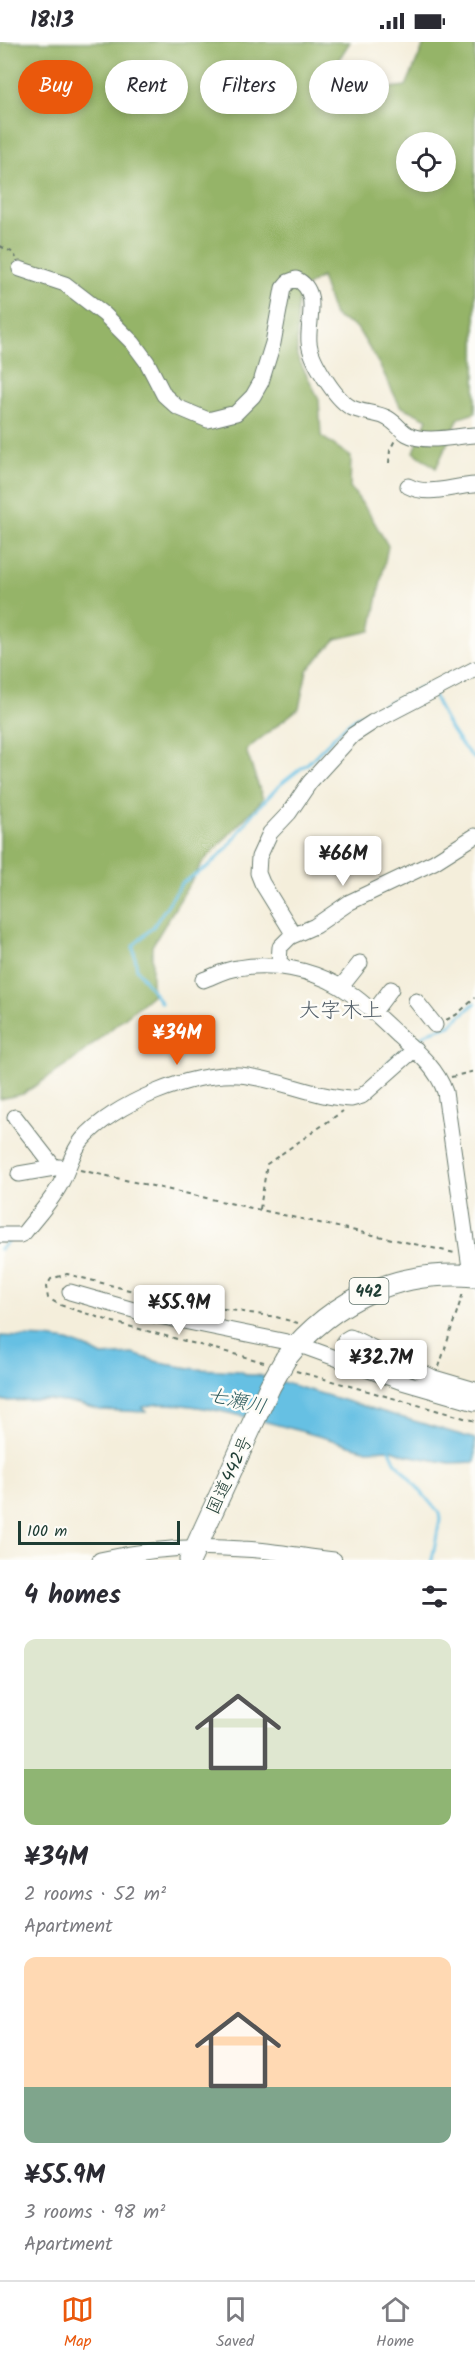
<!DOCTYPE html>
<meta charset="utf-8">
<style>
:root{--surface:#fff;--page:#f7f7f7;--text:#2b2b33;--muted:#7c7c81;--line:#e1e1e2;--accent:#ea580c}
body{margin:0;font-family:Kalam,"Klee One",sans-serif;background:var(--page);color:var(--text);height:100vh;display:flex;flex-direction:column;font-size:22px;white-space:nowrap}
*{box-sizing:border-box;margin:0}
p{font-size:20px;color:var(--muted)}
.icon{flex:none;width:33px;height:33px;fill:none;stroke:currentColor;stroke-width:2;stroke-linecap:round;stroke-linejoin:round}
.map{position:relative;height:1518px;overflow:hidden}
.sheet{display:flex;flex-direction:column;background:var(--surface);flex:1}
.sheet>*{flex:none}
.guide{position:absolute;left:18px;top:18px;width:440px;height:54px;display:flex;gap:12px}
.fabs{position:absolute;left:396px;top:90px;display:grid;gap:12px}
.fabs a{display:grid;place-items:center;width:60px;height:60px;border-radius:50%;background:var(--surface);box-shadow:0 3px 9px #0003;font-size:30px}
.scale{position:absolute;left:18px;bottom:15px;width:162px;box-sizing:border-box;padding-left:6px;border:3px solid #1f3d34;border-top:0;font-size:16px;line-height:21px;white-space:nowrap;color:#1f3d34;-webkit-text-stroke:4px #fdfcf7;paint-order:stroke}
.price{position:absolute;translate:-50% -51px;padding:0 14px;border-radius:6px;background:#fff;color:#222;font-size:20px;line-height:39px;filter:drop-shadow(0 2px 3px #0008)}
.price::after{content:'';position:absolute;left:50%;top:36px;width:18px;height:14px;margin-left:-9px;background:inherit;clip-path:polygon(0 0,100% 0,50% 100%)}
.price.selected{background:var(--accent);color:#fff}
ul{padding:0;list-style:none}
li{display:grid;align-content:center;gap:12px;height:318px;padding:0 24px}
li span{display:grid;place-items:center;height:186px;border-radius:12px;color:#555}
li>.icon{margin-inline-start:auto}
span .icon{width:108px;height:108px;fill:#fffc;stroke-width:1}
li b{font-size:26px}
h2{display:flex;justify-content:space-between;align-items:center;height:72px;padding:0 24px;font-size:26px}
.tag{padding:0 21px;border-radius:27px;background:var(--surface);box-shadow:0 3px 9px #0003;font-size:21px;line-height:54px}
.tag.selected{background:var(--accent);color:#fff}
.status{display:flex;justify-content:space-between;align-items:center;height:42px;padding:0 30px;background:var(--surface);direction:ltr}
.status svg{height:16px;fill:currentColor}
.dock{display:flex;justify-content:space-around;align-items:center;height:84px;border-top:2px solid var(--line);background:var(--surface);font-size:16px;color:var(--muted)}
.dock a{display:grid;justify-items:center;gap:3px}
.dock .selected{color:var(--accent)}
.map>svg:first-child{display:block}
</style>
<div class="status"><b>18:13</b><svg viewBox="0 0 49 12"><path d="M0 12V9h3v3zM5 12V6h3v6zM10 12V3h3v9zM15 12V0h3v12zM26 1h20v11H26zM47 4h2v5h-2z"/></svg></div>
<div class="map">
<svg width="475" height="1518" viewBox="0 0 475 1518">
<rect width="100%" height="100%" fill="#fdfcf7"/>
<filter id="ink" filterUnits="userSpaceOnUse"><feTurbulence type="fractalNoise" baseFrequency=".0167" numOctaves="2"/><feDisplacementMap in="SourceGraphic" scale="12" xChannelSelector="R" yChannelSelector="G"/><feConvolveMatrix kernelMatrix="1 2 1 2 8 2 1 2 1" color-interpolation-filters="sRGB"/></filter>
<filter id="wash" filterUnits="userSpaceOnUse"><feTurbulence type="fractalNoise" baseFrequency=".008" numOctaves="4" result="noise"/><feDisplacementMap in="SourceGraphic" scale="24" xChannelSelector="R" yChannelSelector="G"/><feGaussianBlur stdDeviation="1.35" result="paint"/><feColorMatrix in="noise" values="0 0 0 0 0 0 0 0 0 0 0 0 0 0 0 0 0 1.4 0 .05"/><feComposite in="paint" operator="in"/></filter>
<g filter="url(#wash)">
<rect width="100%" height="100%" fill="#f4eedb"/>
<path fill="#95b467" stroke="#5a784e" stroke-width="1.5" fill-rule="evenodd" d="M 0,0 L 350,0 L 339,17 L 353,51 L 406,44 L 425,0 L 475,0 L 475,371 L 459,376 L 436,426 L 414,410 L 427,377 L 400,364 L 379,322 L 357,286 L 334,274 L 321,235 L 300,249 L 297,269 L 297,314 L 319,357 L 321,394 L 351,415 L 350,445 L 369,471 L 388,504 L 371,589 L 336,597 L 307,628 L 299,666 L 246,708 L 263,757 L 202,821 L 152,904 L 152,953 L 70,1021 L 23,1052 L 0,1057 ZM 406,100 L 446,100 L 446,140 L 406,140 Z"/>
<path fill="#66c0e3" stroke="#427e8c" stroke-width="1.5" d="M 0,1294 L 46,1296 L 68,1299 L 87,1306 L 102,1314 L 133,1312 L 165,1322 L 196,1327 L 240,1329 L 248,1333 L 258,1333 L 475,1397 L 475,1420 L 450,1421 L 406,1413 L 390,1407 L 367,1408 C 326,1397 175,1348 142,1366 L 146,1370 L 100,1368 L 79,1362 L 48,1358 L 0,1359 Z"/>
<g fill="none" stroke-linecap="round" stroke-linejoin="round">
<path stroke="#66c0e3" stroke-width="3" d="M 434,653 C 442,675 457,701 475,717
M 161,961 L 137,927 L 133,904 L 153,885 L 182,841 L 209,824 L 227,806 L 253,771 L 281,742 L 308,721 L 344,685 L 357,675 L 424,645
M 414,999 L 431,989 L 450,983 L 475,961
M 389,1020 L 404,1007
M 0,1207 L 9,1198
M 388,1403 L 395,1419 L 439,1471 L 440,1478 L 432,1518"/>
</g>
</g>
<g filter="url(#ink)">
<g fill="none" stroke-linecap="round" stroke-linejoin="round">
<defs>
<path id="minor" d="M 20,227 L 65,242 L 104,272 L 133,301 L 147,320 L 164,353 L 177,365 L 208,378 L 236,371 L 253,354 L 261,340 L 273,301 L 283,246 L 288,240 L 296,237 C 321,249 307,279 309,300 C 310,317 335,356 350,365 C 361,371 374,370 385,375 C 395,379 399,387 407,392 C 425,402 455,394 475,393
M 408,444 C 429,455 452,444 475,443
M 294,893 L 262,841 L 258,831 L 259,815 L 270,791 L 289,771 L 310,740 L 353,693 L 373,680 L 475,627
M 285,925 L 279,920 L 280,905 L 290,895 L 315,884 L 350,860 L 434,820 L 475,794
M 203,938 C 214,934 226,927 238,926 C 272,920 310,927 339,944 C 361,957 381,977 399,994 C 417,1010 437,1026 445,1050 L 471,1233
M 341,945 L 360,921
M 416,959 L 435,983
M 373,971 L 391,947
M 15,1075 L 54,1125
M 19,1132 L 60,1125
M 0,1193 L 20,1193 L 24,1191 C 36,1175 53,1158 62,1139 C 69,1126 72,1110 82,1098 C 112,1062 193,1029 239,1033 C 277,1036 313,1055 351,1057 L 362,1054 L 415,1007
M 70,1250 L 144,1271 L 297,1302 L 399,1339 L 475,1361
M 401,1332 L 345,1298 L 350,1295 L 357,1298 L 434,1336 L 475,1348
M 100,1518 C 147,1507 195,1503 242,1507 C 273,1508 304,1515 334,1518"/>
<path id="highway" d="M 286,1316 C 333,1257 399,1227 475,1234
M 190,1518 L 202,1492"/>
</defs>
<use href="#minor" stroke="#6a7b6e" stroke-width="17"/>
<use href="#highway" stroke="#6a7b6e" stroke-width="23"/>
<path stroke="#6a7b6e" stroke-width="2" stroke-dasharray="4.5 4.5" stroke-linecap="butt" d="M 0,204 L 14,211 L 16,216
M 389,421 L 390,408 L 395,398
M 446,978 L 456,973 L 475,956
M 451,1035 L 475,1029
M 80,1128 L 455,1211
M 260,1167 L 267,1122 L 343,1069
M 264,1320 L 113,1280 L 60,1263 L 48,1256 L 46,1245 L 51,1237 L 67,1232 L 172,1259 L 276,1275 L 298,1281
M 439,1325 L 464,1248
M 296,1329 L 475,1379"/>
<use href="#minor" stroke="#fff" stroke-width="15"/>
<use href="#highway" stroke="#fff" stroke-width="21"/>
<defs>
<path id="highway-bridge" d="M 202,1492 L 270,1344 L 286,1316"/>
</defs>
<use href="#highway-bridge" stroke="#6a7b6e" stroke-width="23" stroke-linecap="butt"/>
<use href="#highway-bridge" stroke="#fff" stroke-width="21"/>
</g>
</g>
<g text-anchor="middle" stroke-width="5" stroke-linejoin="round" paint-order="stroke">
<rect fill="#fdfcf7" stroke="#62766e" stroke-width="1.5" x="349.5" y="1236" width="39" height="26" rx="4.5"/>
<g font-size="16" font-weight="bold" fill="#1f3d34">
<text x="369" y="1255">442</text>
</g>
<g font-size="18" fill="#1f3d34" stroke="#fdfcf7">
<text transform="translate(229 1433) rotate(-65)" y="6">国道442号</text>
</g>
<g font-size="20" font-style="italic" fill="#315e60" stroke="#fdfcf7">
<text transform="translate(237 1358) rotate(13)" y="7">七瀬川</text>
</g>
<g font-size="21" fill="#55616a" stroke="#fdfcf7">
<text x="341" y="975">大字木上</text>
</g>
</g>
</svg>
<div class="fabs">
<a><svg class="icon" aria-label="locate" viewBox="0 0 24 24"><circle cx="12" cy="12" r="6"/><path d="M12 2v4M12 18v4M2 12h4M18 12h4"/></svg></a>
</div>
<div class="scale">100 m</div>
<b class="price" style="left:343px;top:845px">¥66M</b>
<b class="price selected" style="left:177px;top:1024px">¥34M</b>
<b class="price" style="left:179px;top:1294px">¥55.9M</b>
<b class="price" style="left:381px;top:1349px">¥32.7M</b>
<div class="guide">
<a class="tag selected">Buy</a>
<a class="tag">Rent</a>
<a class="tag">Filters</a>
<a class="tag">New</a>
</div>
</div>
<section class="sheet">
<h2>4 homes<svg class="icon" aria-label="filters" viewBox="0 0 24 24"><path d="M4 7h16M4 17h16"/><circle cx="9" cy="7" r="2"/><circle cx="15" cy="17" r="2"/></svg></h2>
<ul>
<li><span style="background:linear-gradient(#dfe7d0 70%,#8fb573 0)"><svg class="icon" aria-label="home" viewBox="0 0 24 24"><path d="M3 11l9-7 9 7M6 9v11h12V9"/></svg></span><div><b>¥34M</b><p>2 rooms · 52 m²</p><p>Apartment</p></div></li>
<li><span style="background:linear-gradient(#ffd9b3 70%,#7fa58c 0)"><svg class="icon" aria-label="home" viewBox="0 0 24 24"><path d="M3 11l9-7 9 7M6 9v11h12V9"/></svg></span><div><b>¥55.9M</b><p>3 rooms · 98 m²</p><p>Apartment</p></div></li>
</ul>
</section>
<nav class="dock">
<a class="selected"><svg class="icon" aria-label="map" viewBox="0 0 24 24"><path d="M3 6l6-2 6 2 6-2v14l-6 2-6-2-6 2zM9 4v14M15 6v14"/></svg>Map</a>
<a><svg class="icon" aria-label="saved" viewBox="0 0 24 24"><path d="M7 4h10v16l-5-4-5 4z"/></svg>Saved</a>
<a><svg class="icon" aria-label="home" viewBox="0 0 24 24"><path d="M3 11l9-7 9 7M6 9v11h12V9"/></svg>Home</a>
</nav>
